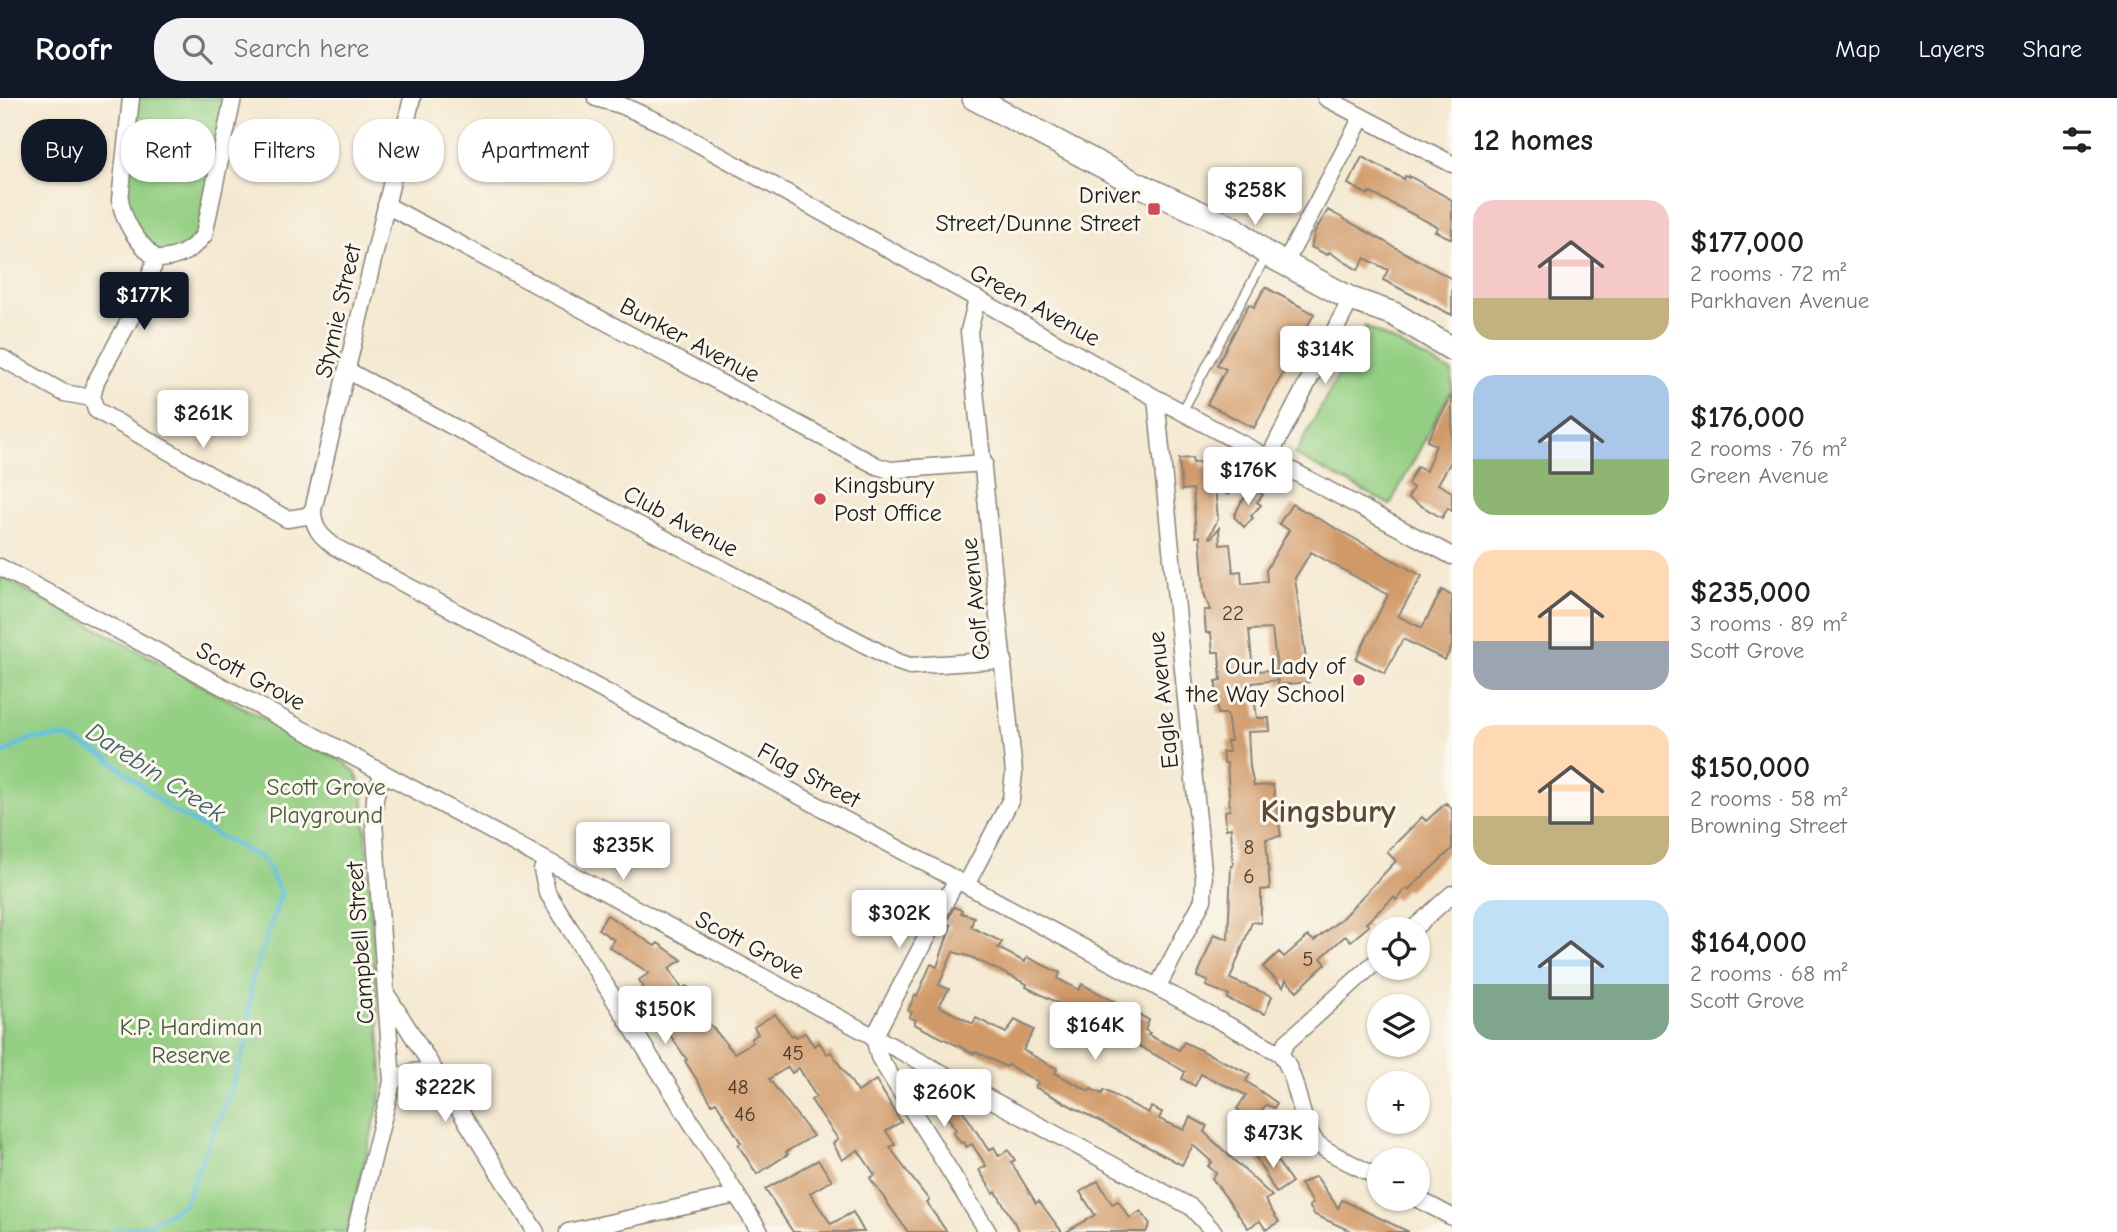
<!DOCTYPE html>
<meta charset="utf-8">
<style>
:root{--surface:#fff;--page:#f2f2f2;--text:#202124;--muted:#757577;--accent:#111827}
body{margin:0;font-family:"Comic Neue",sans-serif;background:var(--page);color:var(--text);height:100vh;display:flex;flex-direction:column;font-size:26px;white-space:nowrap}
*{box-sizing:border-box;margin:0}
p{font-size:23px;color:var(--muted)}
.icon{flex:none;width:38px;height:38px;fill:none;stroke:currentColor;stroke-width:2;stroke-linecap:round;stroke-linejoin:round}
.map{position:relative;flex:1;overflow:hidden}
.side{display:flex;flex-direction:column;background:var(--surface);width:665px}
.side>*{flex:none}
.banner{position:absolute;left:21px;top:21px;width:665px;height:63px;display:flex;gap:14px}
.tools{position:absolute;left:1367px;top:819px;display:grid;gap:14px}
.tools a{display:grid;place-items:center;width:63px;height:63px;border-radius:50%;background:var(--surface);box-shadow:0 2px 5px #0004;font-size:35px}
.price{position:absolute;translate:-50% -60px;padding:0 16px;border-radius:7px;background:#fff;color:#222;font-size:23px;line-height:46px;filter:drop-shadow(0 2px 4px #0008)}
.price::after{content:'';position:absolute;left:50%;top:42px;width:21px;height:16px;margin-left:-10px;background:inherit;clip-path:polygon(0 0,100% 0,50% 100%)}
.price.selected{background:var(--accent);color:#fff}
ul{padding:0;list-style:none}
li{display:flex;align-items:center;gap:21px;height:175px;padding:0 21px}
li span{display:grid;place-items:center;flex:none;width:196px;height:140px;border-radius:21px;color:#555}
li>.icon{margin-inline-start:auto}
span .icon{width:84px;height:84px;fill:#fffc;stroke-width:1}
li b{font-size:30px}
h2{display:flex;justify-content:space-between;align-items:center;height:84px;padding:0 21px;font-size:30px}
.tag{padding:0 24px;border-radius:28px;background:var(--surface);box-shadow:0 2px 5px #0004;font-size:24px;line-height:63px}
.tag.selected{background:var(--accent);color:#fff}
header{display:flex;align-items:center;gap:42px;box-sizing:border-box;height:98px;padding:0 35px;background:var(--accent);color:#fff}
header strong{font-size:33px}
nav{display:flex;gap:38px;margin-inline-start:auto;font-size:24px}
.search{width:490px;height:63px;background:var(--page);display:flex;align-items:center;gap:18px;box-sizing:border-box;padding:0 24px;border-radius:28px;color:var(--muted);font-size:26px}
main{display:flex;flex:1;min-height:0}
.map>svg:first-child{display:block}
</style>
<header>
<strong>Roofr</strong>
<div class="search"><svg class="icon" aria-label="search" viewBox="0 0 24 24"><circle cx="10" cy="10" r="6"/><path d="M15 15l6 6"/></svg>Search here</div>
<nav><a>Map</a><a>Layers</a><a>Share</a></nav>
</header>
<main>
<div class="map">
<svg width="1452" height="1134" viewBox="0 0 1452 1134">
<rect width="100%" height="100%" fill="#fbf7ec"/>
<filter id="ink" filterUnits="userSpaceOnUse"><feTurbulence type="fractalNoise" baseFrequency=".0143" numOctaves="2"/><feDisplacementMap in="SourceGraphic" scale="14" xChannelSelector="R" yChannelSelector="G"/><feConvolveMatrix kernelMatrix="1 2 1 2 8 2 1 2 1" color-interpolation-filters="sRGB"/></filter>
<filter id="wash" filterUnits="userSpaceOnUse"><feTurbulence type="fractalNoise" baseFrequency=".00686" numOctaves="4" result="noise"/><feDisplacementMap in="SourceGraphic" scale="28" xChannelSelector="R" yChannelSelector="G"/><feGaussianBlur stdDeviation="1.57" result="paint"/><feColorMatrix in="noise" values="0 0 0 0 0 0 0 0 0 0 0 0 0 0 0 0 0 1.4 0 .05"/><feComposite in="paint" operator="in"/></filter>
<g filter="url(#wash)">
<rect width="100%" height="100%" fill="#f4e8d0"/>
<path fill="#94cf83" stroke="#587650" stroke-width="2" d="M 135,0 L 229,0 L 198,134 L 182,152 L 159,157 L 141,140 L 123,102 Z
M 1365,228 L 1452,274 L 1452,291 L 1390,407 L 1295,357 Z
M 0,478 L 344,664 L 355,674 L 363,691 L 383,990 L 347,1134 L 0,1134 Z"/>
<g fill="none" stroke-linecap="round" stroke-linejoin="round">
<path stroke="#64c0e2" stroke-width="4.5" d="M 0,657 L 29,641 L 66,639 L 108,660 L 171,712 L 264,762 L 281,796 L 251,886 L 247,944 L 227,1001 L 184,1106 L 148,1127 L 109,1134"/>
</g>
<g id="blocks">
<path fill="#d09967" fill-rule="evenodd" d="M 1362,59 L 1404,81 L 1405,78 L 1409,80 L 1409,78 L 1452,102 L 1452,141 L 1435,133 L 1438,129 L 1369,94 L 1368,97 L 1348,86 Z
M 1328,112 L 1452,181 L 1452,217 L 1383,182 L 1388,172 L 1365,160 L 1358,172 L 1329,154 L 1327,157 L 1311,149 L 1315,133 Z
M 1265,189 L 1314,216 L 1254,330 L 1207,306 L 1226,271 L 1217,267 L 1249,206 L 1254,209 Z
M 1452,297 L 1452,362 L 1438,386 L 1452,394 L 1452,413 L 1448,410 L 1442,420 L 1408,400 L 1413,390 L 1408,386 L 1417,369 L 1426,373 L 1436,347 L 1427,343 Z
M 1192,360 L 1193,365 L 1200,364 L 1201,369 L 1213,368 L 1218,421 L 1209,439 L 1211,440 L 1219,430 L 1220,447 L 1230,446 L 1233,474 L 1241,473 L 1242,486 L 1267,483 L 1266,472 L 1289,432 L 1279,426 L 1292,406 L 1422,478 L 1398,518 L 1422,530 L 1442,492 L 1452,498 L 1452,548 L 1445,562 L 1403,541 L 1385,575 L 1356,561 L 1388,497 L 1311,454 L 1295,480 L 1309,584 L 1278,587 L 1278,582 L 1252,585 L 1257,620 L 1269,620 L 1270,633 L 1248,634 L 1250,669 L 1254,688 L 1273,687 L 1281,738 L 1266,741 L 1270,791 L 1261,792 L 1261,825 L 1252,824 L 1230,881 L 1272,898 L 1265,916 L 1227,901 L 1229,897 L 1206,888 L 1208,883 L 1197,879 L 1214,836 L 1228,841 L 1231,768 L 1233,768 L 1231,730 L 1226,731 L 1225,713 L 1230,712 L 1227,665 L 1224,665 L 1222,654 L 1229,654 L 1227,643 L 1231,643 L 1227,616 L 1218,616 L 1216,600 L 1216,583 L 1221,582 L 1219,554 L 1213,554 L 1211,535 L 1206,535 L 1204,512 L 1210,512 L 1204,495 L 1200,438 L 1196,439 L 1193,391 L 1182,392 L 1179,361 ZM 1272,531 L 1277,572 L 1253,573 L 1249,532 Z
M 1229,368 L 1240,374 L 1229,397 L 1217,391 Z
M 1253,390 L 1263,397 L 1257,404 L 1261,407 L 1251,418 L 1253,420 L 1244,429 L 1234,419 L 1241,404 Z
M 1446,705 L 1452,711 L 1452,751 L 1408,792 L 1406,790 L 1396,802 L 1394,799 L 1366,825 L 1369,828 L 1351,843 L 1345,838 L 1321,860 L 1326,866 L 1297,893 L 1286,882 L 1283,889 L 1263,869 L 1279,854 L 1284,859 L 1308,838 L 1314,843 L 1341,821 L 1396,763 L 1387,754 L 1422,719 L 1426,723 Z
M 954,809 L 962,812 L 961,815 L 974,819 L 971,829 L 1002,844 L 998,850 L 1025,864 L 1027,859 L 1060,875 L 1058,881 L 1079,892 L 1082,886 L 1149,922 L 1145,932 L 1150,935 L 1148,937 L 1179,952 L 1184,944 L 1250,976 L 1246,983 L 1277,1005 L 1274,1010 L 1266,1007 L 1261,1013 L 1272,1020 L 1265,1030 L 1237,1011 L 1246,997 L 1201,976 L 1195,988 L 1182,981 L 1185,974 L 1172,966 L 1084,918 L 1026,889 L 1027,886 L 971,859 L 953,854 L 939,887 L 949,891 L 939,908 L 973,926 L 976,920 L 1006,935 L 1015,922 L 1034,932 L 1023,952 L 1057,971 L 1055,975 L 1089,993 L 1091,991 L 1102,996 L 1104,992 L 1148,1015 L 1151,1009 L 1162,1014 L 1159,1021 L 1184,1032 L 1190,1019 L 1207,1028 L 1204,1034 L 1272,1098 L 1265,1102 L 1279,1124 L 1266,1132 L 1260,1123 L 1248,1130 L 1212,1080 L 1216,1075 L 1208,1068 L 1212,1064 L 1193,1047 L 1182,1067 L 1035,989 L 1038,984 L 1008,967 L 1006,969 L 985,958 L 975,954 L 974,956 L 914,926 L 916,922 L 909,919 L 912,915 L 908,912 L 915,897 L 917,898 L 931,866 L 937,869 L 951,827 L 946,825 Z
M 607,817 L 655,848 L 658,845 L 682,862 L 669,870 L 682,891 L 687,888 L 698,904 L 694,907 L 734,955 L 753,944 L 751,941 L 758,936 L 754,929 L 775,916 L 792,938 L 794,936 L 796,939 L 805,935 L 814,948 L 819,944 L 827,956 L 831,954 L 858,994 L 876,982 L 901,1024 L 886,1033 L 895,1047 L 890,1049 L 908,1075 L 929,1102 L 926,1104 L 947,1134 L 908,1134 L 870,1080 L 875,1077 L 858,1052 L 842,1062 L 833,1045 L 838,1041 L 811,1002 L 816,999 L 799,970 L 792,975 L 788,969 L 769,981 L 813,1038 L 786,1054 L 788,1056 L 757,1076 L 738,1047 L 741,1045 L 716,1004 L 712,1006 L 685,963 L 687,962 L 652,910 L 655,908 L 639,882 L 649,875 L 609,849 L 614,842 L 598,831 Z
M 958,1005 L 989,1053 L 994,1049 L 999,1058 L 1008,1052 L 1015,1062 L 1011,1064 L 1036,1105 L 1039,1103 L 1062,1134 L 1020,1134 L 996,1094 L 994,1096 L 979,1072 L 986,1068 L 972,1046 L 967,1049 L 964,1044 L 961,1045 L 953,1034 L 956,1032 L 944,1013 Z
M 1268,1050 L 1292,1084 L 1276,1095 L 1255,1058 Z
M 818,1062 L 832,1082 L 810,1095 L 831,1126 L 853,1114 L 864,1134 L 793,1134 L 765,1091 Z
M 1316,1078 L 1338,1110 L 1342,1102 L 1409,1134 L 1353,1134 L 1315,1117 L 1309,1108 L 1313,1105 L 1300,1086 Z
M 1098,1083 L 1112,1106 L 1118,1103 L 1130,1120 L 1141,1113 L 1150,1126 L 1146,1134 L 1066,1134 L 1095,1117 L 1080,1094 Z"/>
</g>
</g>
<g filter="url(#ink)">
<use href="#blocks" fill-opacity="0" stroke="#888276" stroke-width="2"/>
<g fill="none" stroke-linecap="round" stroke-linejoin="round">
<defs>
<path id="lane" d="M 1182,314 L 1266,158"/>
<path id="street" d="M 131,0 L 120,102 C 125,128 137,143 156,161 C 177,161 192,153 204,137 L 233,0
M 412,0 L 313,412 C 313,431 321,438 335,449 L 1280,955 C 1300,981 1298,1024 1317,1045 C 1328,1056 1364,1071 1379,1080
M 596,0 L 621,7 L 661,25 L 1156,300 L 1452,458
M 1326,0 L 1452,66
M 386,107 L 877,368 L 890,372 L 984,365
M 1285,165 L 1362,19
M 0,259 L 64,295 L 92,300
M 348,273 L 898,564 L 910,568 L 1004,562
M 92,300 L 96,312 L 287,421 L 307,418 L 313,412
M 92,300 L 96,283 L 140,203 L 156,161
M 1156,300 L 1204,782 L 1203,802 L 1158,888
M 1269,359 L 1351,201
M 0,469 L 1191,1109 L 1214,1134
M 545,764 L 542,772 L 547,794 L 760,1134
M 956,783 L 874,939 L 879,959 L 988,1134
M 966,787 L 1011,701 L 1014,675 L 969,233 L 977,201
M 1413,831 L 1452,796
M 389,900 L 536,1134
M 1280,955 L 1287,944 L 1379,861
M 392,984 C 406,974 419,970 435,976
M 1418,1101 L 1452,1119
M 355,1134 L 392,984 L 374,723 L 375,699 L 383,675
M 568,1134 L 736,1097"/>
<path id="secondary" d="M 974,0 L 1133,84 L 1235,131 L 1267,156 L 1351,201 L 1394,216 L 1452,251"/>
</defs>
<use href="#lane" stroke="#888276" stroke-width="11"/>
<use href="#street" stroke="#888276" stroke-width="19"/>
<use href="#secondary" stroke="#888276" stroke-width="26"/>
<use href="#lane" stroke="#fff" stroke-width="8"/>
<use href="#street" stroke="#fff" stroke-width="16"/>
<use href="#secondary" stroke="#fff" stroke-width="23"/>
</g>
</g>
<g fill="#d1495b" stroke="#fbf7ec" stroke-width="2.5">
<rect x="1147" y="104" width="14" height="14" rx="3.5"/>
<circle cx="820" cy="401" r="7"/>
<circle cx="1359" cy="582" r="7"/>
</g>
<g text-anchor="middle" stroke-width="6" stroke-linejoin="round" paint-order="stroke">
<g font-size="21" fill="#493b2f">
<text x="1233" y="522">22</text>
<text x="1249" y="756">8</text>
<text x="1249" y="785">6</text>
<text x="1308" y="868">5</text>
<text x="793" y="962">45</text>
<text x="738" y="996">48</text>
<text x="745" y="1023">46</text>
</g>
<g font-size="24" fill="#1c1c1c" stroke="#fbf7ec" text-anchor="end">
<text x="1140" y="105">Driver<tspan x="1140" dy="28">Street/Dunne Street</tspan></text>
<text x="834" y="395" text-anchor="start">Kingsbury<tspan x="834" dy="28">Post Office</tspan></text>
<text x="1345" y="576">Our Lady of<tspan x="1345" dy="28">the Way School</tspan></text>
</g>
<g font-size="24" fill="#1c1c1c" stroke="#fbf7ec">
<text transform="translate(1035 207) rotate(29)" y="8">Green Avenue</text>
<text transform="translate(338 213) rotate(-77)" y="8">Stymie Street</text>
<text transform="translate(690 242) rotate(28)" y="8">Bunker Avenue</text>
<text transform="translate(681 423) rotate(28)" y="8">Club Avenue</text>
<text transform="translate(975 501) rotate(-96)" y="8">Golf Avenue</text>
<text transform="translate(251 578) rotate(28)" y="8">Scott Grove</text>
<text transform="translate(1163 602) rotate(-96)" y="8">Eagle Avenue</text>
<text transform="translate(809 677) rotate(28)" y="8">Flag Street</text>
<text transform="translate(360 845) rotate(-94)" y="8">Campbell Street</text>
<text transform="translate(750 847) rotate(28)" y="8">Scott Grove</text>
</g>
<g font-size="24" fill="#465b40" stroke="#fbf7ec">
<text x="326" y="697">Scott Grove<tspan x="326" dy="28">Playground</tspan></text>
<text x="191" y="937">K.P. Hardiman<tspan x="191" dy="28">Reserve</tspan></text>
</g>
<g font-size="26" font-style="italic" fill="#395e6b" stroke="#fbf7ec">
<text transform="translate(156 674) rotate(33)" y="9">Darebin Creek</text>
</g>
<g font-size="32" font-weight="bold" fill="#5b4836" stroke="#fbf7ec">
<text x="1328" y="724">Kingsbury</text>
</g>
</g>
</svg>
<div class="tools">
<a><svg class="icon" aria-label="locate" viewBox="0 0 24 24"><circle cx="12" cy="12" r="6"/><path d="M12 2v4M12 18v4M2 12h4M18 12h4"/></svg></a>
<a><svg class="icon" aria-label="layers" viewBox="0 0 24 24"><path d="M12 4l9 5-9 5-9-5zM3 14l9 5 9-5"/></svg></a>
<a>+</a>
<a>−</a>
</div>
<b class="price" style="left:1255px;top:129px">$258K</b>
<b class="price selected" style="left:144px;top:234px">$177K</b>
<b class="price" style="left:1325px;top:288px">$314K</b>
<b class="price" style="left:203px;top:352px">$261K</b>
<b class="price" style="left:1248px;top:409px">$176K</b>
<b class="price" style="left:623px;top:784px">$235K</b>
<b class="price" style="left:899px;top:852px">$302K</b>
<b class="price" style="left:665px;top:948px">$150K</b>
<b class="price" style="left:1095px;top:964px">$164K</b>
<b class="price" style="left:445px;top:1026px">$222K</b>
<b class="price" style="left:944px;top:1031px">$260K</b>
<b class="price" style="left:1273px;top:1072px">$473K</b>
<div class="banner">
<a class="tag selected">Buy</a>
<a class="tag">Rent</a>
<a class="tag">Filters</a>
<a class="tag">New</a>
<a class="tag">Apartment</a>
</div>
</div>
<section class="side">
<h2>12 homes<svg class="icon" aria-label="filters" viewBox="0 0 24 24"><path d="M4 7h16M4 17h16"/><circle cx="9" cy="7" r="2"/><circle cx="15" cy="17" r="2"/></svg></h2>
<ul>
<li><span style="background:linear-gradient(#f6c9c9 70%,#c2b280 0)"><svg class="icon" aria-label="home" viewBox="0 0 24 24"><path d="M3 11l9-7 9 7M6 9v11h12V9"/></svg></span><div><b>$177,000</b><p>2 rooms · 72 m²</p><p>Parkhaven Avenue</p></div></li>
<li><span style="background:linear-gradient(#a9c7e8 60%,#8fb573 0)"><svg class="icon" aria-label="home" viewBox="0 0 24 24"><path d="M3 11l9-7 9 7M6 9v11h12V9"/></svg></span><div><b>$176,000</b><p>2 rooms · 76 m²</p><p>Green Avenue</p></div></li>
<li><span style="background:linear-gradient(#ffd9b3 65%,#9aa5b1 0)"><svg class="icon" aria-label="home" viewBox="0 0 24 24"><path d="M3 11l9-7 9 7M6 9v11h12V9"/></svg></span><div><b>$235,000</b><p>3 rooms · 89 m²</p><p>Scott Grove</p></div></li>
<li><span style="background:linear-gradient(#ffd9b3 65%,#c2b280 0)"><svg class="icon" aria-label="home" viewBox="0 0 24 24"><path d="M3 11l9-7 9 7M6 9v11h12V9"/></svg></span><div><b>$150,000</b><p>2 rooms · 58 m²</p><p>Browning Street</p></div></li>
<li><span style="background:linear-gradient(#bfe0f5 60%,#7fa58c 0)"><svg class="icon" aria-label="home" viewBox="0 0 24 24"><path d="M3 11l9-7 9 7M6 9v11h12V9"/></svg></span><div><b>$164,000</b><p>2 rooms · 68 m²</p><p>Scott Grove</p></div></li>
</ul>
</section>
</main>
